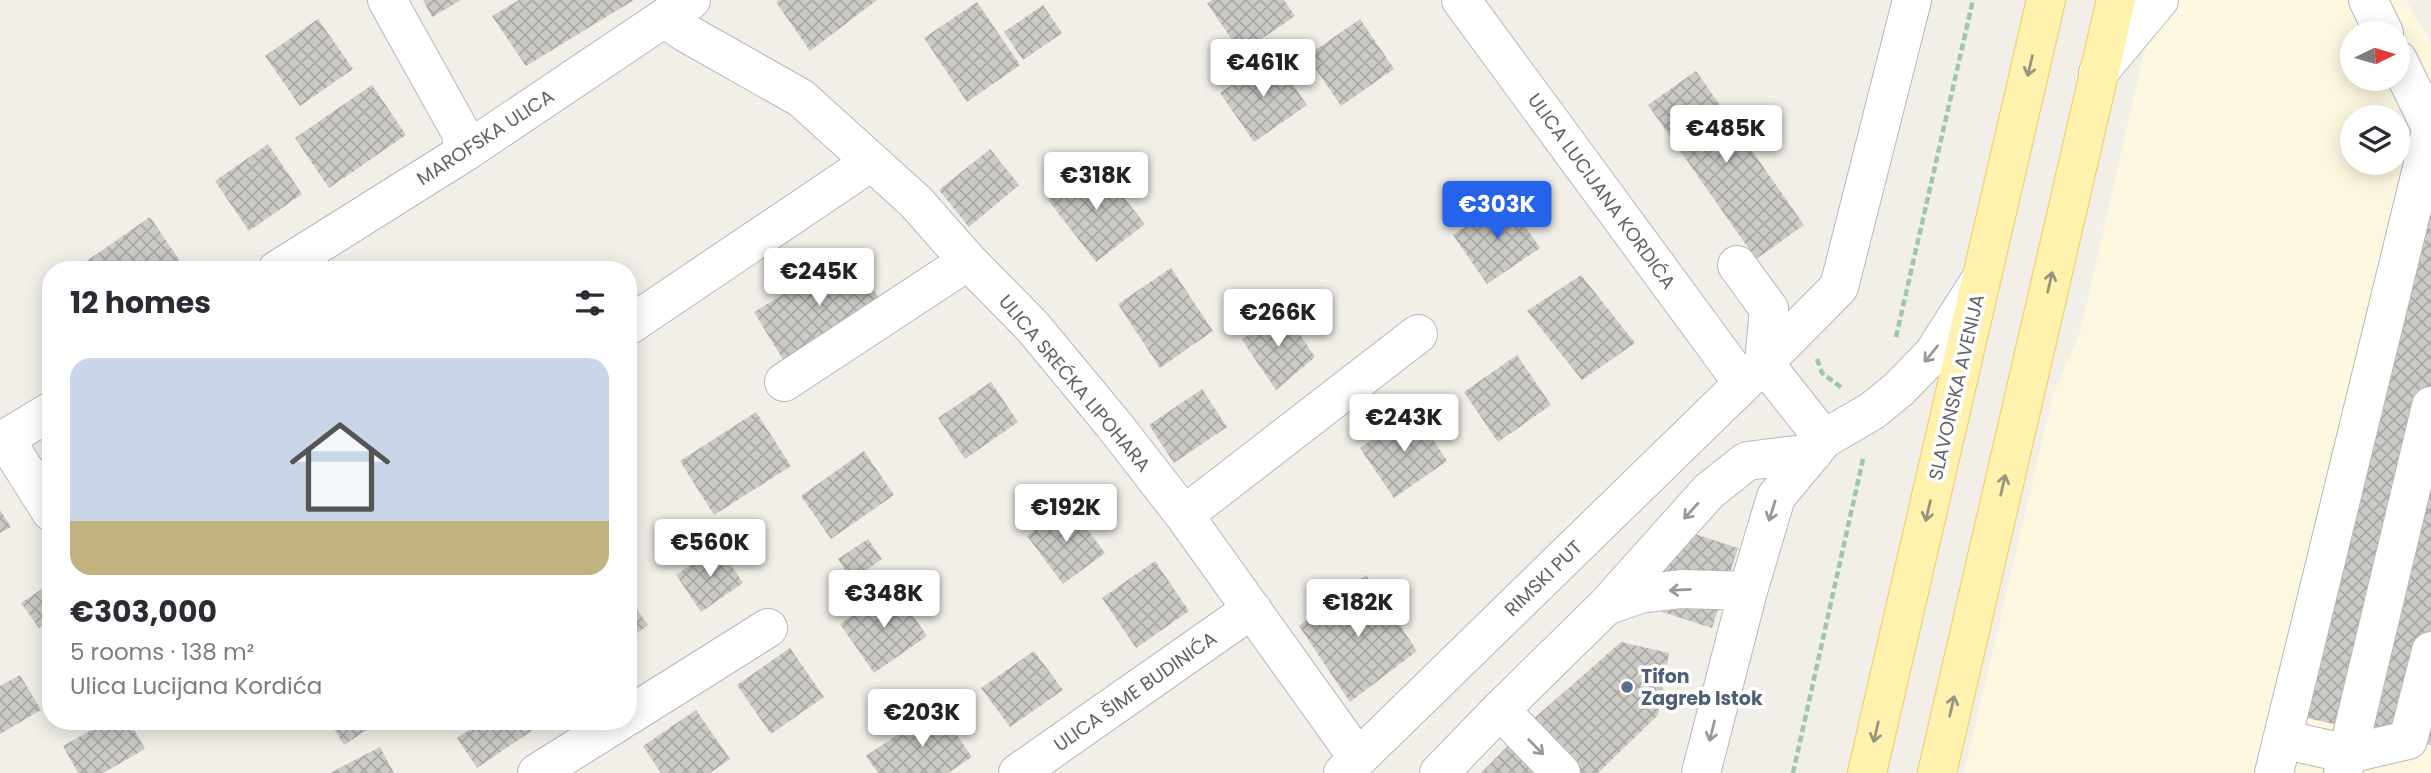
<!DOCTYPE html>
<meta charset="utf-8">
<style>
:root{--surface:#fff;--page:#f7f7f7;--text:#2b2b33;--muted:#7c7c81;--line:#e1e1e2;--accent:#2563eb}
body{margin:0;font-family:Poppins,sans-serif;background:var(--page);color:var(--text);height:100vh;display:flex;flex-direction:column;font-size:26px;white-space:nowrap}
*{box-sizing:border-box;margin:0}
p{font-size:23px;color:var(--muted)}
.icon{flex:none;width:38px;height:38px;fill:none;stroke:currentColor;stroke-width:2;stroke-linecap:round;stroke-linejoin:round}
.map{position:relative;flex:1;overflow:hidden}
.panel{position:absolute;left:42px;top:261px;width:595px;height:469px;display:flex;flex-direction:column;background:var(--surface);border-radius:28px;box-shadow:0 4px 18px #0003}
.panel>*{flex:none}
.needle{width:46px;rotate:85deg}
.controls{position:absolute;left:2340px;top:21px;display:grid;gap:14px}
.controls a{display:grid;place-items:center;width:70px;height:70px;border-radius:50%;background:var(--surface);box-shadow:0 4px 18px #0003;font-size:35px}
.price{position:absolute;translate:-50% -60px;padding:0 16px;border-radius:7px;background:#fff;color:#222;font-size:23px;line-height:46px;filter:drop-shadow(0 2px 4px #0008)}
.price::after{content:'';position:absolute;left:50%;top:42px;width:21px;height:16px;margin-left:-10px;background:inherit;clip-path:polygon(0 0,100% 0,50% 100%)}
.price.selected{background:var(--accent);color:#fff}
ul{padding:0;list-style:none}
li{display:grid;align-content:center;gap:14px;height:371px;padding:0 28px}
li+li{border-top:2px solid var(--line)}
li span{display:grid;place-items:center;height:217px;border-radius:21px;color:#555}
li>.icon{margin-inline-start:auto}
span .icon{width:126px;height:126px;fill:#fffc;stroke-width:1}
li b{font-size:30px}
h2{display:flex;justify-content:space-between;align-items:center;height:84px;padding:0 28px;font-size:30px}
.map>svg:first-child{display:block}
</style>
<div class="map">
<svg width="2431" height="773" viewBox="0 0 2431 773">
<defs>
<pattern id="building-cross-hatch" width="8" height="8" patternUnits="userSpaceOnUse" patternTransform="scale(1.75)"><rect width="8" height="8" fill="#cccac5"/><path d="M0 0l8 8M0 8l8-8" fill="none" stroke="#a9a8a4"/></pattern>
</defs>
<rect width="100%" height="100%" fill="#f1efe8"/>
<path fill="#fef7e0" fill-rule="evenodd" d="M 2177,0 L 2406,0 L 2431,43 L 2431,773 L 1964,773 L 2053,394 L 2080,333 L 2146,44 ZM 2352,33 L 2398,33 L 2398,79 L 2352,79 ZM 2352,117 L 2398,117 L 2398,163 L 2352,163 Z"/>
<path fill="url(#building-cross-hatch)" d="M 423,0 L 461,0 L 432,17 Z
M 519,0 L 634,0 L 526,66 L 492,16 Z
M 779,0 L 877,0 L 810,51 L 776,2 Z
M 1212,0 L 1284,0 L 1295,16 L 1241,53 L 1207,3 Z
M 977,2 L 1020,65 L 967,102 L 924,38 Z
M 1043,5 L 1062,33 L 1023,60 L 1004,32 Z
M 318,19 L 353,69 L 300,106 L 265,56 Z
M 1360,19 L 1394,69 L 1341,106 L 1307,56 Z
M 1273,56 L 1307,105 L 1254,142 L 1220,93 Z
M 1696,71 L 1804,225 L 1756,259 L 1648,105 Z
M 372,85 L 406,135 L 329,188 L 295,138 Z
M 268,144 L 302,194 L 249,231 L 215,181 Z
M 990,149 L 1019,185 L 969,227 L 939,190 Z
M 1096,163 L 1145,224 L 1096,262 L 1048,200 Z
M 1506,198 L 1540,248 L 1487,284 L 1453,235 Z
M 2431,204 L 2431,745 L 2274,711 Z
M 150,217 L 184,267 L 180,270 L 85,270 L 81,265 Z
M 852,253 L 883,305 L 785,363 L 754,312 Z
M 1171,268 L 1213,331 L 1160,368 L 1118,304 Z
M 1581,275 L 1635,343 L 1582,380 L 1527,311 Z
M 1281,307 L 1315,357 L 1276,390 L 1242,340 Z
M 1517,355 L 1551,405 L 1498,442 L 1464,392 Z
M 991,382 L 1018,422 L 965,459 L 938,418 Z
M 1202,389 L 1227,427 L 1174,463 L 1149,425 Z
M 1414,411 L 1447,461 L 1394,498 L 1360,448 Z
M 756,412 L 791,466 L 714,515 L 680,461 Z
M 864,451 L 894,495 L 831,539 L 801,496 Z
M 1069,505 L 1105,553 L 1063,584 L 1027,536 Z
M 0,510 L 11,527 L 0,533 Z
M 1670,526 L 1738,548 L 1712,628 L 1644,606 Z
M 868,539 L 882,559 L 852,580 L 838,559 Z
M 718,546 L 743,583 L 701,612 L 676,575 Z
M 1155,561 L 1189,611 L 1136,648 L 1102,598 Z
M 1366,575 L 1417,651 L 1350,702 L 1299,626 Z
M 51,583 L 51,620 L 39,628 L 21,603 Z
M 893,587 L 927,636 L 874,673 L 840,624 Z
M 633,604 L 648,625 L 636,634 L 628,622 L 628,607 Z
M 1621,642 L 1669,653 L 1658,715 L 1598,773 L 1579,773 L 1530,722 Z
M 790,648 L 824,697 L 771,734 L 737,685 Z
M 1034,651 L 1063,690 L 1010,727 L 981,688 Z
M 20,675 L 41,710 L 0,734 L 0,686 Z
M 938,707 L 972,757 L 948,773 L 878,773 L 866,756 Z
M 696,710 L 730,759 L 710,773 L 661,773 L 643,746 Z
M 107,721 L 129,721 L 145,749 L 103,773 L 78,773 L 63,746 Z
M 333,721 L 367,721 L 371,727 L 344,745 L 330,723 Z
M 482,721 L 546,721 L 477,768 L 457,738 Z
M 1510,744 L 1539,773 L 1481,773 Z
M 380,747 L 394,773 L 330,773 Z"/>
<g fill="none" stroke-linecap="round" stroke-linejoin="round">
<defs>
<path id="minor" d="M 387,0 L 460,131 L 465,152
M 1461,0 L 1742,382
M 2368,0 L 2384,33
M 664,18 L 686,33 L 801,98 L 916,202 L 968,261 L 1032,326 L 1114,425 L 1184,515 L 1358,758
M 2398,60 L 2431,128
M 2098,73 L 2159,0
M 1737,265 L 1769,309 L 1764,363
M 277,270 L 465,152 L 691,0
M 628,326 L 871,162
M 1764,363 L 1839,287 L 1912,0
M 784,382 L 968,261
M 5,439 L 51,512
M 0,442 L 51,411
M 1184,515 L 1418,334
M 1607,605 L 1709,491 L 1747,461 L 1813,453
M 628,716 L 768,628
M 2282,739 L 2348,754 L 2408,740 L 2431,651
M 537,773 L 620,721
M 1018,773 L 1252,609
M 1343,773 L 1764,363 L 1824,439
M 1439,773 L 1500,710
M 1561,773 L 1500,710 L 1606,606 L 1640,594 L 1681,589 L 1748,591
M 1701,773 L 1748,591 L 1776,497 L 1824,439 L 1872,411 L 1899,389 L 1933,354 L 1979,282
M 2274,773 L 2431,131
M 2343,773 L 2431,406"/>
<path id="major" d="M 1867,773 L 2046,0
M 1937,773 L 2116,0"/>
</defs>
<use href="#minor" stroke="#b5b8bc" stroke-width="40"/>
<use href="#major" stroke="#f2c960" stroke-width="40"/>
<path stroke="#9cc7a9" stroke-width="4.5" stroke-dasharray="7 3.5" stroke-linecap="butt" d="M 1896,337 L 1973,0
M 1817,359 L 1822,373 L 1842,388
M 1793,773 L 1863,459"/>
<use href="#minor" stroke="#fff" stroke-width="38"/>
<use href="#major" stroke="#fff2af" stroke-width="38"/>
</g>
<defs><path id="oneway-shaft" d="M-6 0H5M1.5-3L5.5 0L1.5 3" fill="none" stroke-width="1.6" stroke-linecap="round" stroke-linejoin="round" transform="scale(1.75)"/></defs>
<g stroke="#979581">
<use href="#oneway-shaft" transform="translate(2030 66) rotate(103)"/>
<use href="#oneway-shaft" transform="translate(2050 282) rotate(-77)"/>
<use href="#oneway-shaft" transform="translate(2003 485) rotate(-77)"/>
<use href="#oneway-shaft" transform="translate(1928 511) rotate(103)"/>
<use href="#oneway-shaft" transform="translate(1952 706) rotate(-77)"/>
<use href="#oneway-shaft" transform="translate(1876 732) rotate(103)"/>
</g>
<g stroke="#979a9d">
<use href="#oneway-shaft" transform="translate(1931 354) rotate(129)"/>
<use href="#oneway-shaft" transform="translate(1691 511) rotate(132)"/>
<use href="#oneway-shaft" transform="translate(1772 511) rotate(107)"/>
<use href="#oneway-shaft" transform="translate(1680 590) rotate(177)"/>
<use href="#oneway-shaft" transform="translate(1712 731) rotate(104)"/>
<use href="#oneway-shaft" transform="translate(1536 747) rotate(46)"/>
</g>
<circle fill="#5c6f8a" stroke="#fff" stroke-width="2.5" cx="1627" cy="687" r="7"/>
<g text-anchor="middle" stroke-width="7" stroke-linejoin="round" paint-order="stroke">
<g font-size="19" fill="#5f6368" stroke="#fff">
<text transform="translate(485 137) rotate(-33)" y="7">MAROFSKA ULICA</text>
<text transform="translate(1602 191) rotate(54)" y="7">ULICA LUCIJANA KORDIĆA</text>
<text transform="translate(1075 383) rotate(50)" y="7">ULICA SREĆKA LIPOHARA</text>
<text transform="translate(1956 387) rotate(-77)" y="7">SLAVONSKA AVENIJA</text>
<text transform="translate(1543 578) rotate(-44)" y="7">RIMSKI PUT</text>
<text transform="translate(1135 691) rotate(-35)" y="7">ULICA ŠIME BUDINIĆA</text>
</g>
<g font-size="19" font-weight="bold" fill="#4e5e75" stroke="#fff" text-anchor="start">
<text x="1641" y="683">Tifon<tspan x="1641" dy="22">Zagreb Istok</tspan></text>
</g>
</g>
</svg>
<div class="controls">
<a><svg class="needle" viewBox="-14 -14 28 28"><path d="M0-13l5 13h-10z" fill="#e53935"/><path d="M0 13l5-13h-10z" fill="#7c7c81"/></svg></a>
<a><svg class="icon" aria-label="layers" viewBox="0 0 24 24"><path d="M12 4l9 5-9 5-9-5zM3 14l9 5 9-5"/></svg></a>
</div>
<b class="price" style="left:1263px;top:99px">€461K</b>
<b class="price" style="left:1726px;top:165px">€485K</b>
<b class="price" style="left:1096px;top:212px">€318K</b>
<b class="price selected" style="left:1497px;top:241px">€303K</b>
<b class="price" style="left:819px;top:308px">€245K</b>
<b class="price" style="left:1278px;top:349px">€266K</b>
<b class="price" style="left:1404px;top:454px">€243K</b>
<b class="price" style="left:1066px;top:544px">€192K</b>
<b class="price" style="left:710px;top:579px">€560K</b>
<b class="price" style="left:884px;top:630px">€348K</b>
<b class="price" style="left:1358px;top:639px">€182K</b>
<b class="price" style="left:922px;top:749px">€203K</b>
<section class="panel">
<h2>12 homes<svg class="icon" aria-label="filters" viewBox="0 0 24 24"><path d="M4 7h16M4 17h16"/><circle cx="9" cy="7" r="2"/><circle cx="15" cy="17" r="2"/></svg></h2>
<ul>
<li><span style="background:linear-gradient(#c9d6e8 75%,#c2b280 0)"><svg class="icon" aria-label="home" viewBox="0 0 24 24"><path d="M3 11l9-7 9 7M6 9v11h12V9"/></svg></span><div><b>€303,000</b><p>5 rooms · 138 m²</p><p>Ulica Lucijana Kordića</p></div></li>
</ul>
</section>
</div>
